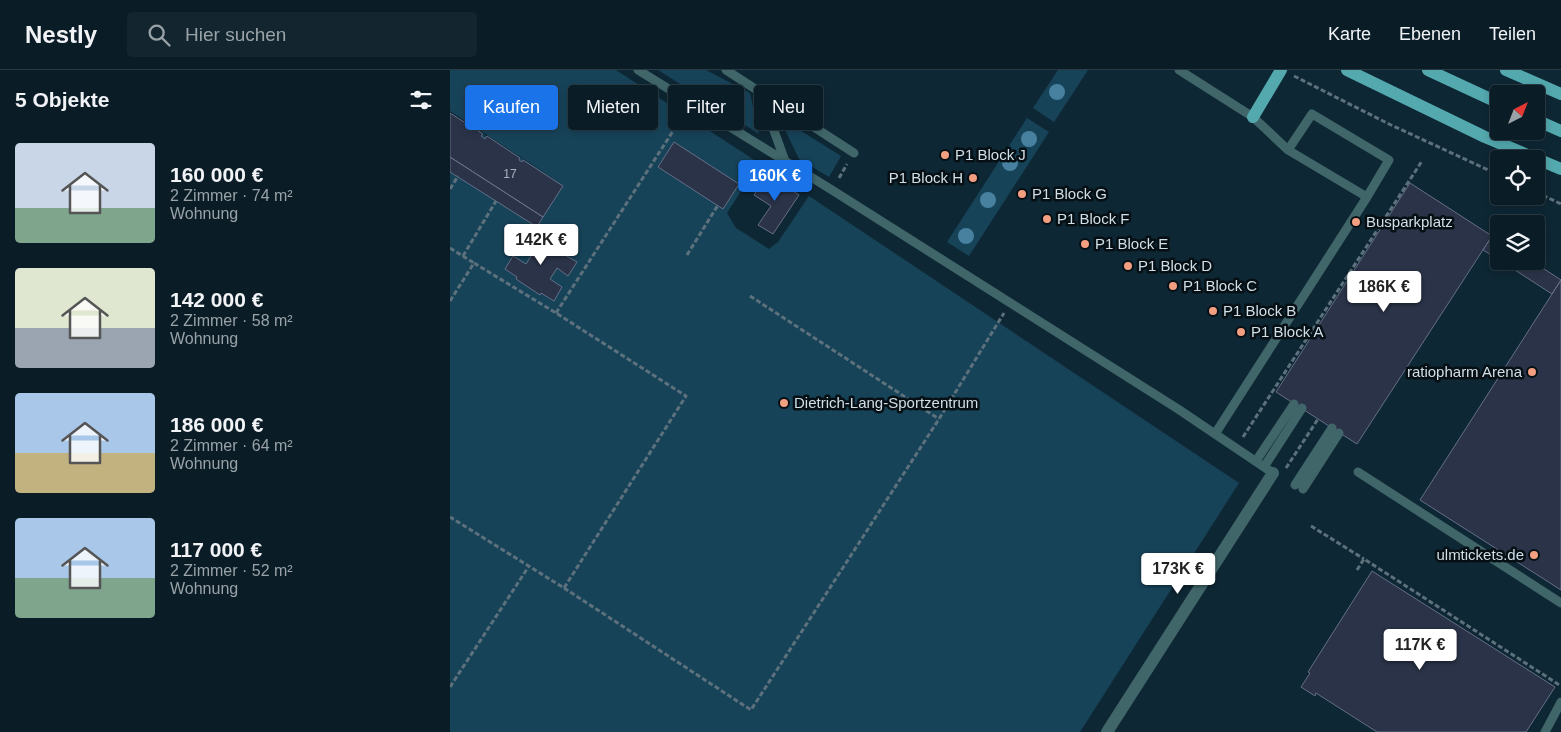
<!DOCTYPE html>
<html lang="de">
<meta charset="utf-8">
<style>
:root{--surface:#0a1d27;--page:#13262f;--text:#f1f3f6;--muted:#99a2a7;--line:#2a3b44;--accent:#1a73e8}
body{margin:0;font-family:Helvetica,sans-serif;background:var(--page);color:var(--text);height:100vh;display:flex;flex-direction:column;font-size:19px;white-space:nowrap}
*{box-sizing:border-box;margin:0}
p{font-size:16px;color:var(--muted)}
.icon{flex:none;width:28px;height:28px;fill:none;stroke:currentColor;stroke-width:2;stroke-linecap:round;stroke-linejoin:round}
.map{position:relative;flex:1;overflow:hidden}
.panel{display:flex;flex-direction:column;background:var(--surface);width:450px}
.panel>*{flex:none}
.guide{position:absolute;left:15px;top:15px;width:475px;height:45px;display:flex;gap:10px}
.needle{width:32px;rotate:42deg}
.fabs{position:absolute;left:1040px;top:15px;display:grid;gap:10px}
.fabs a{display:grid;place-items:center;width:55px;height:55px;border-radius:5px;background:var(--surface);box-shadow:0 2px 8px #0003,0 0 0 1px var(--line);font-size:25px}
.price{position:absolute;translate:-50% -42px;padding:0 11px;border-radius:5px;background:#fff;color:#222;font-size:16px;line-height:32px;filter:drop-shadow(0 1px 2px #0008)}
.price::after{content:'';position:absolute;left:50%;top:30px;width:15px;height:11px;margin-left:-8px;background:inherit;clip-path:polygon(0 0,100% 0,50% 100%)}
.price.on{background:var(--accent);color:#fff}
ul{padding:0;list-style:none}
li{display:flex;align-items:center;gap:15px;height:125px;padding:0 15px}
li span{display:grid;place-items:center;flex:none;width:140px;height:100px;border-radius:5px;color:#555}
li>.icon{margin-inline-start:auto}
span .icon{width:60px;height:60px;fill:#fffc;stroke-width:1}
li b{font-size:21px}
h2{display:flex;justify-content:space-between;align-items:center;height:60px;padding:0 15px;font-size:21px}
.chip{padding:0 18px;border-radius:5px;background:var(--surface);box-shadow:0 2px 8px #0003,0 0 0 1px var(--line);font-size:18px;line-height:45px}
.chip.on{background:var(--accent);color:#fff}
header{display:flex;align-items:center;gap:30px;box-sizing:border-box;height:70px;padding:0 25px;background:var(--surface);border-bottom:1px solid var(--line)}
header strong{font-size:24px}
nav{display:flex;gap:28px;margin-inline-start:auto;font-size:18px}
.search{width:350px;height:45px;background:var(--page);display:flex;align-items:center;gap:12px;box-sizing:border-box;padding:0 18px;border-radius:5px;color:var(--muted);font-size:19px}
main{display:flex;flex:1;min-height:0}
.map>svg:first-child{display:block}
</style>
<header>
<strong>Nestly</strong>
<div class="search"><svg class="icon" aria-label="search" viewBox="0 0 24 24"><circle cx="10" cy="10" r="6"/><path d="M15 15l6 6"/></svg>Hier suchen</div>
<nav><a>Karte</a><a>Ebenen</a><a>Teilen</a></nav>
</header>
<main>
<section class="panel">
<h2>5 Objekte<svg class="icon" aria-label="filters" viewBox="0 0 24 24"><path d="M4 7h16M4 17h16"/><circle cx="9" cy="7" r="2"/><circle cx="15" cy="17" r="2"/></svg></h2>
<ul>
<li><span style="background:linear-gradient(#c9d6e8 65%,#7fa58c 0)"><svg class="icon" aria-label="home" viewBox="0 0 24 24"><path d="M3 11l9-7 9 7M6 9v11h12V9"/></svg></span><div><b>160 000 €</b><p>2 Zimmer · 74 m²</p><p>Wohnung</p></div></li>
<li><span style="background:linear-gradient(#dfe7d0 60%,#9aa5b1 0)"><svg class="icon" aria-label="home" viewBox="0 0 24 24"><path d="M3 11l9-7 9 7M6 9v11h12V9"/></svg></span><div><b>142 000 €</b><p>2 Zimmer · 58 m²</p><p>Wohnung</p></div></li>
<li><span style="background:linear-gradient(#a9c7e8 60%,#c2b280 0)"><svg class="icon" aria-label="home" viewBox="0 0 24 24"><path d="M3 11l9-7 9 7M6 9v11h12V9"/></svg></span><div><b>186 000 €</b><p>2 Zimmer · 64 m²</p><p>Wohnung</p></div></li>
<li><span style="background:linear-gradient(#a9c7e8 60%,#7fa58c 0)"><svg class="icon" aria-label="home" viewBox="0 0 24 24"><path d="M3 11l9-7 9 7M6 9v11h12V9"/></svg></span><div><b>117 000 €</b><p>2 Zimmer · 52 m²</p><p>Wohnung</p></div></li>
</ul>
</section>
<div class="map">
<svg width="1111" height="662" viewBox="0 0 1111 662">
<rect width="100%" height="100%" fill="#0e2734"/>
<path fill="#174359" d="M 0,0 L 166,0 L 309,93 L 277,143 L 286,158 L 319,179 L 328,172 L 359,126 L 789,413 L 630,662 L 0,662 L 0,43 L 114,115 L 0,41 Z
M 208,0 L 256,0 L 300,23 L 309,64 Z
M 608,0 L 638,0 L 604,52 L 583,38 Z
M 329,47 L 391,86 L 379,107 L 349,89 Z
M 577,48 L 599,62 L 519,186 L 497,172 Z"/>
<path fill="#2a3348" stroke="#656f87" d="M 0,43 L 33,64 L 31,66 L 35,69 L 37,66 L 70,88 L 69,90 L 72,92 L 73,90 L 113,116 L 93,147 L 0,87 Z
M 224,72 L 289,114 L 273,139 L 208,97 Z
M 0,87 L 93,147 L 87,157 L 0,102 Z
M 317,104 L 349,125 L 323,164 L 308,155 L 321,136 L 304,125 Z
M 960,113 L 1042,166 L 907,374 L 826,322 Z
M 78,161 L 91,170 L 93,168 L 116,183 L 115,185 L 127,192 L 118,206 L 107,198 L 100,209 L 112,217 L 104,231 L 91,223 L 90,225 L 66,209 L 67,207 L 55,199 L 63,186 L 76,194 L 83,183 L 70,175 Z
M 1042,166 L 1049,170 L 1049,190 L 1033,180 Z
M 1051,191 L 1082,191 L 1111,210 L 1102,224 Z
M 1111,210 L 1111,520 L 970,430 Z
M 922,501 L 1105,617 L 1076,662 L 927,662 L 866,623 L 865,626 L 851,617 L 860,603 L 858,602 Z"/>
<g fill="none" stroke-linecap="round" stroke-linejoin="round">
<path stroke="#5d717d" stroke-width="3" stroke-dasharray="5 2.5" stroke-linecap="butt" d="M 844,6 L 939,54 L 1049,105
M 389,108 L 397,94
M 0,119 L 8,106
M 1086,122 L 1111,134
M 0,178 L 24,193
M 237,185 L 268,135
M 13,186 L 46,131
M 300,226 L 489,349
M 0,231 L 24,193 L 106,243 L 236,326 L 114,518 L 0,447
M 106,243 L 234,44
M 793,367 L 972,91
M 836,398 L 868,349
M 861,456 L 914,489
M 907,500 L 914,489 L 1111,616
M 114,518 L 301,640 L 489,349 L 554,243
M 0,617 L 79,496"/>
<path stroke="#406669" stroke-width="9" d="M 188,0 L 382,120 L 728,339 L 823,403
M 276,0 L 404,83
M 729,0 L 803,47 L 838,80 L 917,127 L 765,364
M 310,22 L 335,91
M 838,80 L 862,44 L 939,90 L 917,127
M 806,391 L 844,334
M 814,397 L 852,338
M 908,402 L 1111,533
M 845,415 L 882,358
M 853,419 L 889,363
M 1095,662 L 1111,632"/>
<path stroke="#406669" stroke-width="12" d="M 657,662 L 823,403"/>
<path stroke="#53a9ae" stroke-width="12" d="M 897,0 L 1035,67 L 1111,99
M 978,0 L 1049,33
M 1056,0 L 1111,24
M 803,47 L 831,0
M 1086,50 L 1111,61"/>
</g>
<g fill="#48819f">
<circle cx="607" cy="22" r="8"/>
<circle cx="579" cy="69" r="8"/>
<circle cx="560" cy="93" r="8"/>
<circle cx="538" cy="130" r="8"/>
<circle cx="516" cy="166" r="8"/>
</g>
<g fill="#f39f82" stroke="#050f14" stroke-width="2">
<circle cx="495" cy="85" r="5"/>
<circle cx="523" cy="108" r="5"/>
<circle cx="572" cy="124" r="5"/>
<circle cx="597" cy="149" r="5"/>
<circle cx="906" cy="152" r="5"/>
<circle cx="635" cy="174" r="5"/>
<circle cx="678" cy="196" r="5"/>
<circle cx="723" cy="216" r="5"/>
<circle cx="763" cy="241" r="5"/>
<circle cx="791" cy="262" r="5"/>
<circle cx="1082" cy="302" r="5"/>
<circle cx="334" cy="333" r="5"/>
<circle cx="1084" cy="485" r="5"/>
</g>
<g text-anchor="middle" stroke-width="5" stroke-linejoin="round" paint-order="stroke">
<g font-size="12" fill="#a6b4c0">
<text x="60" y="108">17</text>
</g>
<g font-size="15" fill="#d0dfe8" stroke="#050f14" text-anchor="start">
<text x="505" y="90">P1 Block J</text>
<text x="513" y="113" text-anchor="end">P1 Block H</text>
<text x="582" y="129">P1 Block G</text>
<text x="607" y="154">P1 Block F</text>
<text x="916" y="157">Busparkplatz</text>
<text x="645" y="179">P1 Block E</text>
<text x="688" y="201">P1 Block D</text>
<text x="733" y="221">P1 Block C</text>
<text x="773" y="246">P1 Block B</text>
<text x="801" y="267">P1 Block A</text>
<text x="1072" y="307" text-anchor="end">ratiopharm Arena</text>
<text x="344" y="338">Dietrich-Lang-Sportzentrum</text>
<text x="1074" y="490" text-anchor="end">ulmtickets.de</text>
</g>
</g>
</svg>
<div class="fabs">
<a><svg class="needle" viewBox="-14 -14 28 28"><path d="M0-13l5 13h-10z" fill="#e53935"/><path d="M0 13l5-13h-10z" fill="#99a2a7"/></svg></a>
<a><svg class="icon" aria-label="locate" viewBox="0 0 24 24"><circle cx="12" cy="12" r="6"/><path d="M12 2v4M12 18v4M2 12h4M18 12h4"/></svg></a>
<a><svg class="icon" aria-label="layers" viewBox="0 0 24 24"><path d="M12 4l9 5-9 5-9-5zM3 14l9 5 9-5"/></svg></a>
</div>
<b class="price on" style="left:325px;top:132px">160K €</b>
<b class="price" style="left:91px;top:196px">142K €</b>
<b class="price" style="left:934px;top:243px">186K €</b>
<b class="price" style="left:728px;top:525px">173K €</b>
<b class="price" style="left:970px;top:601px">117K €</b>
<div class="guide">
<a class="chip on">Kaufen</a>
<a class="chip">Mieten</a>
<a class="chip">Filter</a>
<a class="chip">Neu</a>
</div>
</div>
</main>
